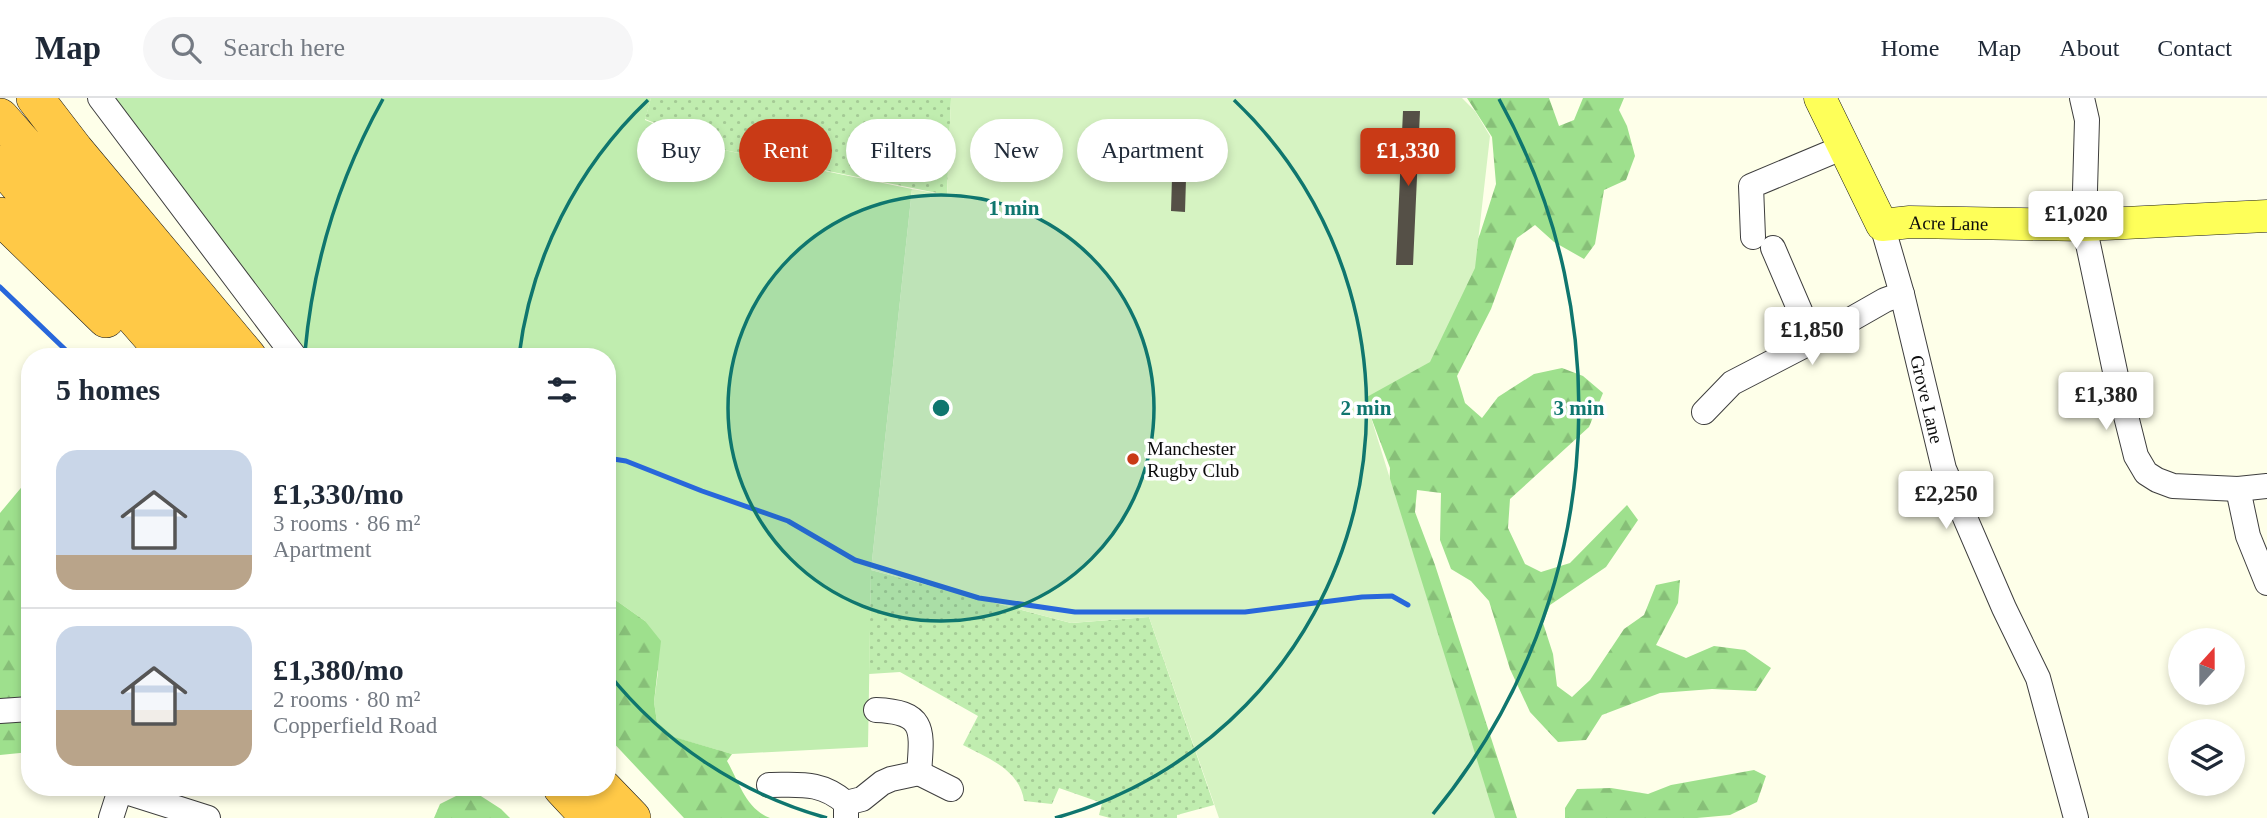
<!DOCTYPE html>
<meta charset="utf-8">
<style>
:root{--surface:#fff;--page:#f6f6f7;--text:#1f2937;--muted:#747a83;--line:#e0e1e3;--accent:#c93a16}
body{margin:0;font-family:Georgia,serif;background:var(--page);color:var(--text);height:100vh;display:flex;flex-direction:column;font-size:26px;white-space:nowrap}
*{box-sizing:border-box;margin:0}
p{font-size:23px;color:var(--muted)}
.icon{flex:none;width:38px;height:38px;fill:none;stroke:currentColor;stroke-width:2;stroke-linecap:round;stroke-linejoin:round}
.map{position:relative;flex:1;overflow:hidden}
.panel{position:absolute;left:21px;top:250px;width:595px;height:448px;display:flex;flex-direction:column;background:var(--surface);border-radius:28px;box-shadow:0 4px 10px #0003}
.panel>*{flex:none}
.guide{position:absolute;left:637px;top:21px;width:665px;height:63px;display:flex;gap:14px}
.needle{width:46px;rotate:21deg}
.buttons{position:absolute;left:2168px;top:530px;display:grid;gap:14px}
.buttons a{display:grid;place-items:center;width:77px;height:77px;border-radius:50%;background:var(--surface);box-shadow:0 4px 10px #0003;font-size:35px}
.price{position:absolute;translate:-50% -60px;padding:0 16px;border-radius:7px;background:#fff;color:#222;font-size:23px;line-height:46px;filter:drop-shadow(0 2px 4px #0008)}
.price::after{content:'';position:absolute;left:50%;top:42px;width:21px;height:16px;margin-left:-10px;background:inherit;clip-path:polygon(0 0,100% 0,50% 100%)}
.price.current{background:var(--accent);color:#fff}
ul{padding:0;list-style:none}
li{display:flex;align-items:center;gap:21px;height:175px;padding:0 35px}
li+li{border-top:2px solid var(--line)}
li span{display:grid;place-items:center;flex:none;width:196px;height:140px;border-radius:21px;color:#555}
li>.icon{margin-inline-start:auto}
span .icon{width:84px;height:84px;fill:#fffc;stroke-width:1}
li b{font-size:30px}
h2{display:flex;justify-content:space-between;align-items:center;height:84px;padding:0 35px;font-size:30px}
.tag{padding:0 24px;border-radius:32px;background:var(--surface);box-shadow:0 4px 10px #0003;font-size:24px;line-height:63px}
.tag.current{background:var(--accent);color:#fff}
header{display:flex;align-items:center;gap:42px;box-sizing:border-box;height:98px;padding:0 35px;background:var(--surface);border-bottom:2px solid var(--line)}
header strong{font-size:33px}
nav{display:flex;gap:38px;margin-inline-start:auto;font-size:24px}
.search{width:490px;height:63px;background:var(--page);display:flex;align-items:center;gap:18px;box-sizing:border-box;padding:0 24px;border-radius:38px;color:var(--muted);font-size:26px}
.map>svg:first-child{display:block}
</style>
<header>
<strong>Map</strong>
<div class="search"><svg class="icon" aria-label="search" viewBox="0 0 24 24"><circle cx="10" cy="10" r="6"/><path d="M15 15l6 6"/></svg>Search here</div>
<nav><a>Home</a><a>Map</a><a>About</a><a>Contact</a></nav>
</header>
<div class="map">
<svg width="2267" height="720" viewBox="0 0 2267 720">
<defs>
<pattern id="forest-firs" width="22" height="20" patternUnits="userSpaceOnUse" patternTransform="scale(1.75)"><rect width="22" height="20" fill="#9ee08d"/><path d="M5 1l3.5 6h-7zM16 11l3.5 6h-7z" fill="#87bf78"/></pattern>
<pattern id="park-dots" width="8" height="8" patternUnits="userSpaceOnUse" patternTransform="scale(1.75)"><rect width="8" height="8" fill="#c0edaf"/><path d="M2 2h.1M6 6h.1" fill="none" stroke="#a4ca95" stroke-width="1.8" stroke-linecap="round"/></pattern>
</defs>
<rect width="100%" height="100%" fill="#feffe9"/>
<path fill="#c0edaf" d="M 114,0 L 651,0 L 645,22 L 719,51 L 912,91 L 871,472 L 868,649 L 732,656 L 673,639 L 657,624 L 654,604 L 658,574 L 645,523 L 607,496 L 607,259 L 311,259 Z"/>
<path fill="url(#forest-firs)" d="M 1467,0 L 1549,0 L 1559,28 L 1574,22 L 1583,0 L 1624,0 L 1619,12 L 1627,28 L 1635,58 L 1626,82 L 1604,92 L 1595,146 L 1584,161 L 1554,144 L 1535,127 L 1517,140 L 1491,211 L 1457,278 L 1465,305 L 1482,320 L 1498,299 L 1534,276 L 1562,270 L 1583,278 L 1603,295 L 1589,329 L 1510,401 L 1508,430 L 1525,466 L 1541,474 L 1570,465 L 1627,407 L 1638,422 L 1606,469 L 1550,507 L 1543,525 L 1553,556 L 1557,588 L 1572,599 L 1590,582 L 1624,531 L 1644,517 L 1656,487 L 1680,482 L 1678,505 L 1656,547 L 1686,560 L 1714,548 L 1745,552 L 1771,570 L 1756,593 L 1712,591 L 1660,595 L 1602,617 L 1586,642 L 1558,644 L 1530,614 L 1510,571 L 1489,503 L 1471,483 L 1451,471 L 1440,442 L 1441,395 L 1417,392 L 1415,414 L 1435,467 L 1517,720 L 1485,720 L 1388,432 L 1390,370 L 1362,295 L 1438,235 L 1480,136 L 1496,86 L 1492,39 Z
M 30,379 L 30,654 L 0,657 L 0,415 Z
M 607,496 L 645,523 L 661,543 L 654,604 L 657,624 L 674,639 L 732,656 L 727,663 C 739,684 746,711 770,720 L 684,720 L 607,638 Z
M 1754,672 L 1766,678 L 1757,704 L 1730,717 L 1697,720 L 1565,720 L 1565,710 L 1577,691 L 1611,690 L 1648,696 L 1671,687 Z
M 470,691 L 501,711 L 510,720 L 434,720 L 440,706 Z"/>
<path fill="url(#park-dots)" d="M 651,0 L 951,0 L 947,97 L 719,51 L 645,21 Z
M 871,472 L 1071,525 L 1149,519 L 1214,707 L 1177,717 L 1177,720 L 1110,720 L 1099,717 L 1102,705 L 1059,690 L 1052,706 L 1024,703 C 1020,672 988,660 963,647 L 978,618 L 900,574 L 869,576 Z"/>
<path fill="#d6f3c2" d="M 951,0 L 1462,0 L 1475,13 L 1490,38 L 1475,170 L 1430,264 L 1365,300 L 1495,720 L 1219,720 L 1149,519 L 1071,525 L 871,472 L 912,91 L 947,97 Z"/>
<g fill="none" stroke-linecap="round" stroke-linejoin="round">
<path stroke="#2867db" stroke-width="5" d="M 0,189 L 73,259
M 607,360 L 626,363 L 702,393 L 788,423 L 855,462 L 979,500 L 1075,514 L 1245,514 L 1362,499 L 1392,498 L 1408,507"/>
</g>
<path fill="#555047" d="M 1403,13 L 1420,13 L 1413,167 L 1396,167 Z
M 1173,47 L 1187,48 L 1185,114 L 1171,113 Z"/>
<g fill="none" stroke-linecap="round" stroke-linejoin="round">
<defs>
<g id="minor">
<path d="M 100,0 L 295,259"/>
<path d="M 2082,0 L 2087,22 L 2084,127 L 2116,278 L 2136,358 L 2146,375 L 2157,382 L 2173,388 L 2238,391 L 2267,388"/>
<path id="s1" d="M 1882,127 L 1902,196 L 1944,371 L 2004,510 L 2038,580 L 2076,720"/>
<path d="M 1753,139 L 1751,88 L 1844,49"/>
<path d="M 1773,150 L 1813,243"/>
<path d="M 1704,314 L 1732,285 L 1813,243 L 1885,202 L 1902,196"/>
<path d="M 2238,391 L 2248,438 L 2267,485"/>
<path d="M 0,613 L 30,611"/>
<path d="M 919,675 L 951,691"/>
<path d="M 769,687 C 800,687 821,683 846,705 L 846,719"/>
<path d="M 846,705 L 862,701 L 882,685 L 891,681 L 919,675 C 922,633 927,614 876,612"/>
<path d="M 111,720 L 120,692 L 208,720"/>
</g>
<g id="major">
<path id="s2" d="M 1820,0 L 1882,127 L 1910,124 L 2084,127 L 2267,118"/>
</g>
<path id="highway" d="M 35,0 L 75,52 L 248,259
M 0,19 L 210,259
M 0,66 L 169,259
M 0,118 L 106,221
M 562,690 L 590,720
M 603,690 L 632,720"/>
</defs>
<use href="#minor" stroke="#3e3e3e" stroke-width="26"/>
<use href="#major" stroke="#1c1c1c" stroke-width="33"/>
<use href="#highway" stroke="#1c1c1c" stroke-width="38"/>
<use href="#minor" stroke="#fff" stroke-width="24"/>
<use href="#major" stroke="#feff59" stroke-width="32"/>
<use href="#highway" stroke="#ffc947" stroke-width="37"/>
</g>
<circle cx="941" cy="310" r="213" fill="#0f766e" fill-opacity=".12"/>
<g fill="none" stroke="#0f766e" stroke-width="3.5">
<circle cx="941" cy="310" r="213"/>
<path d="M827 720A425 425 0 0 1 608 575M519 258A425 425 0 0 1 648 2M1234 2A425 425 0 0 1 1055 720"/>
<path d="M305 254A638 638 0 0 1 383 1M1499 1A638 638 0 0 1 1433 716"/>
</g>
<circle fill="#c93a16" stroke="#fff" stroke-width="2.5" cx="1133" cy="361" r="7"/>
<g text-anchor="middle" stroke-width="7" stroke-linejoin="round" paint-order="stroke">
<g font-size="19" fill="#0b0b0b" stroke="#fff">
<text dy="7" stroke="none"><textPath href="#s2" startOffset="208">Acre Lane</textPath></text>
<text dy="7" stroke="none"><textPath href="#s1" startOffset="180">Grove Lane</textPath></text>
</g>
<g font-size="19" fill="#0b0b0b" stroke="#fff" text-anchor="start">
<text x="1147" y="357">Manchester<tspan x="1147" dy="22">Rugby Club</tspan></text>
</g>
</g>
<circle cx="941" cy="310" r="10" fill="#0f766e" stroke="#fff" stroke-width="3.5"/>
<g font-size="21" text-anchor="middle" font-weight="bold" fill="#0f766e" stroke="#fff" stroke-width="7" stroke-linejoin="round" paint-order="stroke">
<text x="1014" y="117">1 min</text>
<text x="1366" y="317">2 min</text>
<text x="1579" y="317">3 min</text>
</g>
</svg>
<div class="buttons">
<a><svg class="needle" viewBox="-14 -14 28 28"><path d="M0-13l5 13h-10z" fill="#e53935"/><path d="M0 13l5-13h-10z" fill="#747a83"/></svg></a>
<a><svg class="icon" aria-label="layers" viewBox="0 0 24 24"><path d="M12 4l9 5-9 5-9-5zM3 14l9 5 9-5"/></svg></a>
</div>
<b class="price current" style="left:1408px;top:90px">£1,330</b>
<b class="price" style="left:2076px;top:153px">£1,020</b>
<b class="price" style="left:1812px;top:269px">£1,850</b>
<b class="price" style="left:2106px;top:334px">£1,380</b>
<b class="price" style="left:1946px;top:433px">£2,250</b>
<div class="guide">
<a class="tag">Buy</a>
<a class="tag current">Rent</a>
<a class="tag">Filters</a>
<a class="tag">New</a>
<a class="tag">Apartment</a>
</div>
<section class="panel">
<h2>5 homes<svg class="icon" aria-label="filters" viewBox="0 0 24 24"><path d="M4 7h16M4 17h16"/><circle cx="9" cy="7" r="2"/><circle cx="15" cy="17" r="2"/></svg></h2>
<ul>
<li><span style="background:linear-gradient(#c9d6e8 75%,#b9a48a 0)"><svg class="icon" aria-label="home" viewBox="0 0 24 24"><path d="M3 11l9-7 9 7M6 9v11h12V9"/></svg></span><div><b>£1,330/mo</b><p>3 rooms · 86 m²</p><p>Apartment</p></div></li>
<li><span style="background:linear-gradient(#c9d6e8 60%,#b9a48a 0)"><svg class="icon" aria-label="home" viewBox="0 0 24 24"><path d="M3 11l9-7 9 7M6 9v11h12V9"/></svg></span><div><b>£1,380/mo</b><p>2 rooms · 80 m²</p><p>Copperfield Road</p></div></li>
</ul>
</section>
</div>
